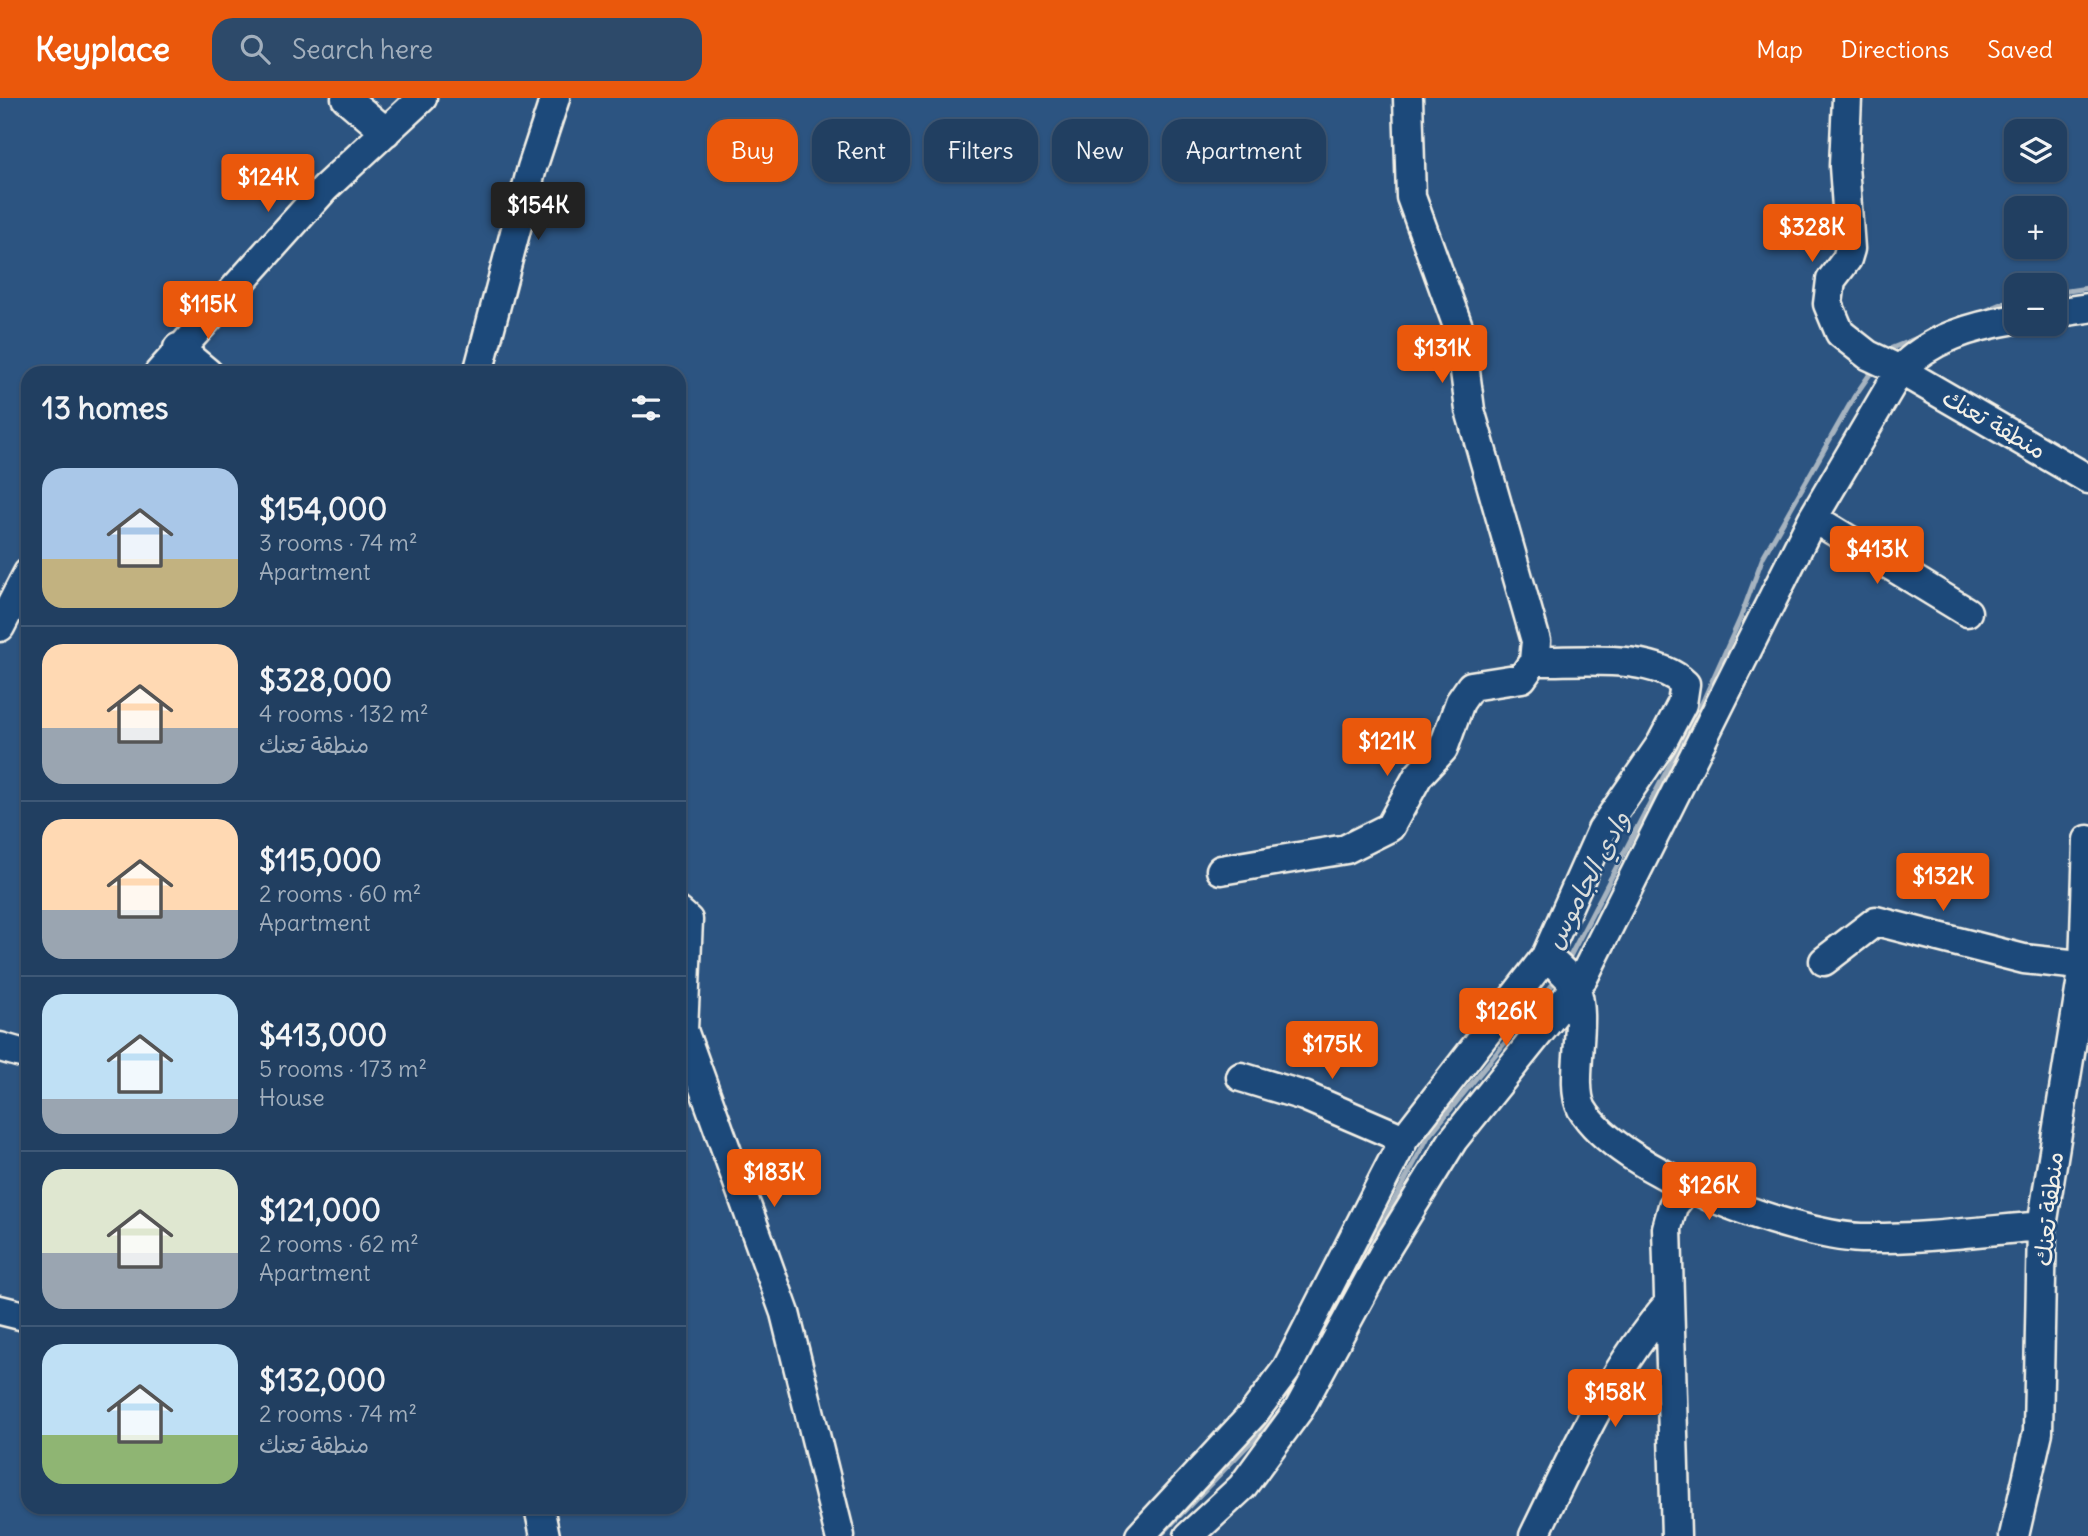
<!DOCTYPE html>
<meta charset="utf-8">
<style>
:root{--surface:#213f61;--page:#2d4a6a;--text:#f1f3f6;--muted:#a2afbd;--line:#3e5876;--accent:#ea580c}
body{margin:0;font-family:Delius,"Playpen Sans Arabic",sans-serif;background:var(--page);color:var(--text);height:100vh;display:flex;flex-direction:column;font-size:26px;white-space:nowrap}
*{box-sizing:border-box;margin:0}
p{font-size:23px;color:var(--muted)}
.icon{flex:none;width:38px;height:38px;fill:none;stroke:currentColor;stroke-width:2;stroke-linecap:round;stroke-linejoin:round}
.map{position:relative;flex:1;overflow:hidden}
.panel{position:absolute;left:21px;top:268px;width:665px;height:1148px;display:flex;flex-direction:column;background:var(--surface);border-radius:21px;box-shadow:0 2px 5px #0004,0 0 0 2px var(--line)}
.panel>*{flex:none}
.top-card{position:absolute;left:707px;top:21px;width:665px;height:63px;display:flex;gap:14px}
.controls{position:absolute;left:2004px;top:21px;display:grid;gap:14px}
.controls a{display:grid;place-items:center;width:63px;height:63px;border-radius:14px;background:var(--surface);box-shadow:0 2px 5px #0004,0 0 0 2px var(--line);font-size:35px}
.price{position:absolute;translate:-50% -60px;padding:0 16px;border-radius:7px;background:var(--accent);color:#fff;font-size:23px;line-height:46px;filter:drop-shadow(0 2px 4px #0008)}
.price::after{content:'';position:absolute;left:50%;top:42px;width:21px;height:16px;margin-left:-10px;background:inherit;clip-path:polygon(0 0,100% 0,50% 100%)}
.price.on{background:#222;color:#fff}
ul{padding:0;list-style:none}
li{display:flex;align-items:center;gap:21px;height:175px;padding:0 21px}
li+li{border-top:2px solid var(--line)}
li span{display:grid;place-items:center;flex:none;width:196px;height:140px;border-radius:21px;color:#555}
li>.icon{margin-inline-start:auto}
span .icon{width:84px;height:84px;fill:#fffc;stroke-width:1}
li b{font-size:30px}
h2{display:flex;justify-content:space-between;align-items:center;height:84px;padding:0 21px;font-size:30px}
.pill{padding:0 24px;border-radius:21px;background:var(--surface);box-shadow:0 2px 5px #0004,0 0 0 2px var(--line);font-size:24px;line-height:63px}
.pill.on{background:var(--accent);color:#fff}
header{display:flex;align-items:center;gap:42px;box-sizing:border-box;height:98px;padding:0 35px;background:var(--accent);color:#fff}
header strong{font-size:33px}
nav{display:flex;gap:38px;margin-inline-start:auto;font-size:24px}
.search{width:490px;height:63px;background:var(--page);display:flex;align-items:center;gap:18px;box-sizing:border-box;padding:0 24px;border-radius:21px;color:var(--muted);font-size:26px}
.map>svg:first-child{display:block}
</style>
<header>
<strong>Keyplace</strong>
<div class="search"><svg class="icon" aria-label="search" viewBox="0 0 24 24"><circle cx="10" cy="10" r="6"/><path d="M15 15l6 6"/></svg>Search here</div>
<nav><a>Map</a><a>Directions</a><a>Saved</a></nav>
</header>
<div class="map">
<svg width="2088" height="1438" viewBox="0 0 2088 1438">
<rect width="100%" height="100%" fill="#2c5481"/>
<filter id="ink" filterUnits="userSpaceOnUse"><feTurbulence type="fractalNoise" baseFrequency=".0143" numOctaves="2"/><feDisplacementMap in="SourceGraphic" scale="14" xChannelSelector="R" yChannelSelector="G"/><feConvolveMatrix kernelMatrix="1 2 1 2 8 2 1 2 1" color-interpolation-filters="sRGB"/></filter>
<g filter="url(#ink)">
<g fill="none" stroke-linecap="round" stroke-linejoin="round">
<path stroke="#a7b4c0" stroke-width="5" d="M 2054,195 L 2088,190
M 1980,215 L 2016,200
M 1887,252 L 1922,238
M 1566,866 L 1703,603 L 1740,521 L 1763,459 L 1854,299 L 1870,276
M 1302,1276 L 1428,1039 L 1557,881
M 1160,1438 L 1282,1312"/>
<defs>
<path id="minor" d="M 346,0 L 386,34
M 1847,0 L 1844,68 L 1850,151 L 1847,161 L 1831,182 L 1828,206 L 1840,235 L 1868,257 L 1900,272 L 2088,381
M 2054,215 L 2088,210
M 178,250 L 208,275
M 159,275 L 325,90 L 422,0
M 478,275 L 532,70 L 555,0
M 1813,420 L 1967,514
M 0,529 L 28,475
M 1221,772 L 1346,751 L 1390,729 L 1418,678 L 1443,651 L 1460,604 L 1471,588 L 1522,580 L 1534,563 L 1536,543 L 1470,312 L 1460,234 L 1411,99 L 1408,0
M 679,814 L 688,822 L 683,932 L 785,1215 L 840,1438
M 1546,858 C 1555,867 1570,878 1575,889 C 1589,919 1568,985 1582,1011 C 1619,1074 1791,1137 1861,1140 C 1921,1141 1982,1133 2042,1128
M 1824,863 L 1876,823 L 2024,861 L 2088,868
M 0,949 L 28,957
M 1241,979 L 1304,998 L 1404,1041
M 0,1212 L 28,1219
M 539,1409 L 545,1438
M 1140,1438 L 1253,1316 L 1286,1272 L 1404,1041 L 1546,858 L 1602,732 L 1661,646 L 1682,606 L 1685,586 C 1652,554 1579,564 1534,563
M 1189,1438 L 1242,1389 L 1299,1311 L 1387,1149 L 1453,1042 L 1583,880 L 1813,420 L 1900,272 C 1930,240 1974,228 2016,221
M 1534,1438 C 1573,1358 1610,1273 1669,1205
M 1676,1438 L 1667,1130 L 1673,1108 L 1688,1089
M 2014,1438 L 2038,1334 L 2042,1128 L 2084,868 L 2088,742"/>
</defs>
<use href="#minor" stroke="#f4f1e8" stroke-width="33"/>
<use href="#minor" stroke="#1f4a7a" stroke-width="28"/>
</g>
</g>
<g text-anchor="middle" stroke-width="5" stroke-linejoin="round" paint-order="stroke">
<g font-size="24" fill="#f4f1e8" stroke="#1f4a7a">
<text transform="translate(1994 326) rotate(30)" y="8">منطقة تعنك</text>
<text transform="translate(2049 1111) rotate(-84)" y="8">منطقة تعنك</text>
</g>
<g font-size="26" font-style="italic" fill="#dadddb" stroke="#1f4a7a">
<text transform="translate(1587 782) rotate(-62)" y="9">وادي الجاموس</text>
</g>
</g>
</svg>
<div class="controls">
<a><svg class="icon" aria-label="layers" viewBox="0 0 24 24"><path d="M12 4l9 5-9 5-9-5zM3 14l9 5 9-5"/></svg></a>
<a>+</a>
<a>−</a>
</div>
<b class="price" style="left:268px;top:116px">$124K</b>
<b class="price on" style="left:538px;top:144px">$154K</b>
<b class="price" style="left:1812px;top:166px">$328K</b>
<b class="price" style="left:208px;top:243px">$115K</b>
<b class="price" style="left:1442px;top:287px">$131K</b>
<b class="price" style="left:1877px;top:488px">$413K</b>
<b class="price" style="left:1387px;top:680px">$121K</b>
<b class="price" style="left:1943px;top:815px">$132K</b>
<b class="price" style="left:1506px;top:950px">$126K</b>
<b class="price" style="left:1332px;top:983px">$175K</b>
<b class="price" style="left:774px;top:1111px">$183K</b>
<b class="price" style="left:1709px;top:1124px">$126K</b>
<b class="price" style="left:1615px;top:1331px">$158K</b>
<div class="top-card">
<a class="pill on">Buy</a>
<a class="pill">Rent</a>
<a class="pill">Filters</a>
<a class="pill">New</a>
<a class="pill">Apartment</a>
</div>
<section class="panel">
<h2>13 homes<svg class="icon" aria-label="filters" viewBox="0 0 24 24"><path d="M4 7h16M4 17h16"/><circle cx="9" cy="7" r="2"/><circle cx="15" cy="17" r="2"/></svg></h2>
<ul>
<li><span style="background:linear-gradient(#a9c7e8 65%,#c2b280 0)"><svg class="icon" aria-label="home" viewBox="0 0 24 24"><path d="M3 11l9-7 9 7M6 9v11h12V9"/></svg></span><div><b>$154,000</b><p>3 rooms · 74 m²</p><p>Apartment</p></div></li>
<li><span style="background:linear-gradient(#ffd9b3 60%,#9aa5b1 0)"><svg class="icon" aria-label="home" viewBox="0 0 24 24"><path d="M3 11l9-7 9 7M6 9v11h12V9"/></svg></span><div><b>$328,000</b><p>4 rooms · 132 m²</p><p>منطقة تعنك</p></div></li>
<li><span style="background:linear-gradient(#ffd9b3 65%,#9aa5b1 0)"><svg class="icon" aria-label="home" viewBox="0 0 24 24"><path d="M3 11l9-7 9 7M6 9v11h12V9"/></svg></span><div><b>$115,000</b><p>2 rooms · 60 m²</p><p>Apartment</p></div></li>
<li><span style="background:linear-gradient(#bfe0f5 75%,#9aa5b1 0)"><svg class="icon" aria-label="home" viewBox="0 0 24 24"><path d="M3 11l9-7 9 7M6 9v11h12V9"/></svg></span><div><b>$413,000</b><p>5 rooms · 173 m²</p><p>House</p></div></li>
<li><span style="background:linear-gradient(#dfe7d0 60%,#9aa5b1 0)"><svg class="icon" aria-label="home" viewBox="0 0 24 24"><path d="M3 11l9-7 9 7M6 9v11h12V9"/></svg></span><div><b>$121,000</b><p>2 rooms · 62 m²</p><p>Apartment</p></div></li>
<li><span style="background:linear-gradient(#bfe0f5 65%,#8fb573 0)"><svg class="icon" aria-label="home" viewBox="0 0 24 24"><path d="M3 11l9-7 9 7M6 9v11h12V9"/></svg></span><div><b>$132,000</b><p>2 rooms · 74 m²</p><p>منطقة تعنك</p></div></li>
</ul>
</section>
</div>
